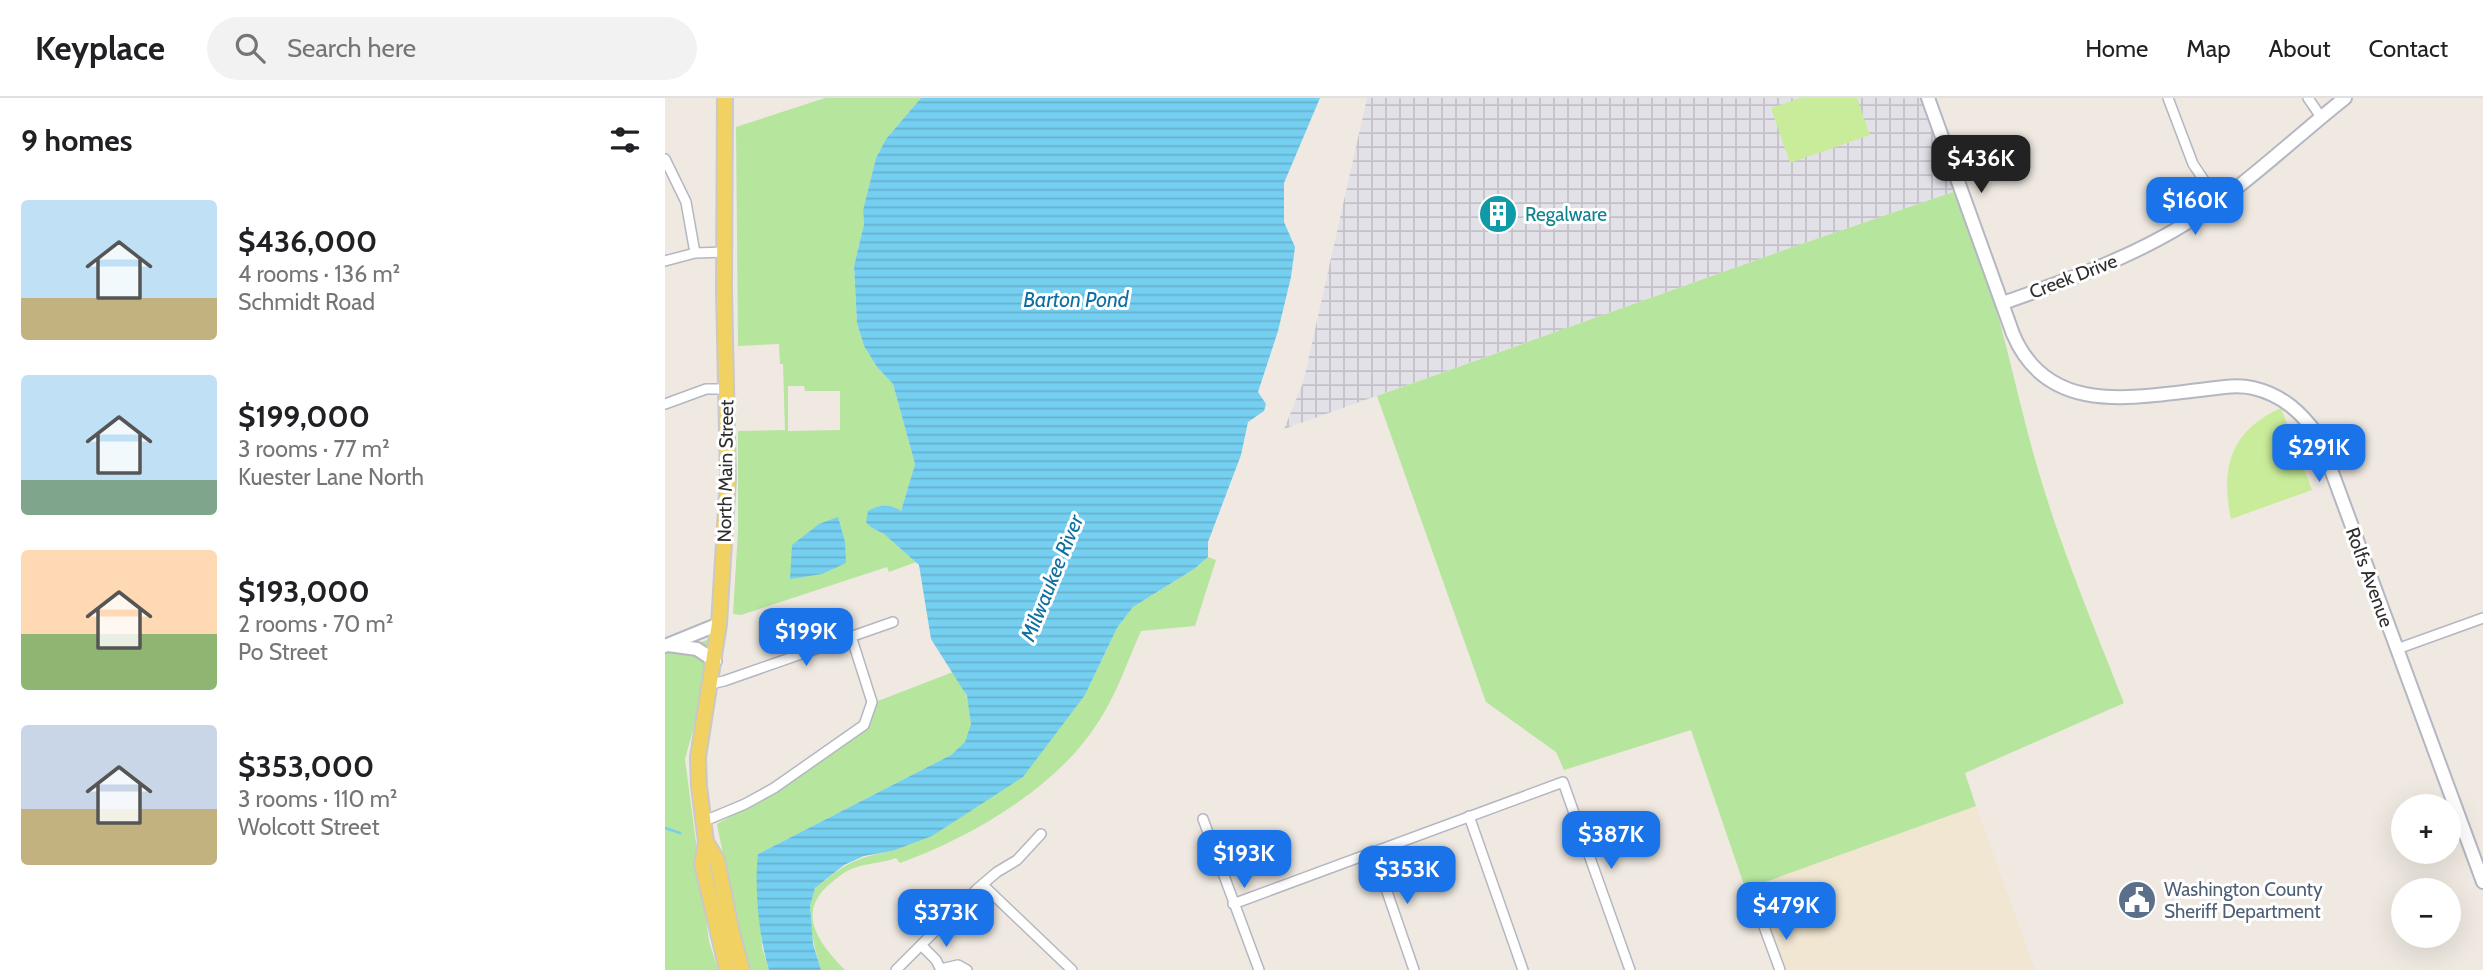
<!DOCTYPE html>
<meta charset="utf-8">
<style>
:root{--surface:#fff;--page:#f2f2f2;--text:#202124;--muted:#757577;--line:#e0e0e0;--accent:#1a73e8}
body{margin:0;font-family:Cabin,sans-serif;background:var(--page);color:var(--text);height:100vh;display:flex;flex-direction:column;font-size:26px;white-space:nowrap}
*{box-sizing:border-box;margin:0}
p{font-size:23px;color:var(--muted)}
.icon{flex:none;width:38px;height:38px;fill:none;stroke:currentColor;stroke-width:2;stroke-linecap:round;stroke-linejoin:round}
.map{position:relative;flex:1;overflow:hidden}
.sheet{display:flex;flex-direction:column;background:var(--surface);width:665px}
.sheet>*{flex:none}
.controls{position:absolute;left:1726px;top:696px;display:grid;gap:14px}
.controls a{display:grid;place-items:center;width:70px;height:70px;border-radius:50%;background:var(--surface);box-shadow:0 7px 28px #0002;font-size:35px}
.price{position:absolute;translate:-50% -60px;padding:0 16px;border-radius:14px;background:var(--accent);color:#fff;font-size:23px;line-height:46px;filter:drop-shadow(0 2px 4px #0008)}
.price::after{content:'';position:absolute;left:50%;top:42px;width:21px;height:16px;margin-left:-10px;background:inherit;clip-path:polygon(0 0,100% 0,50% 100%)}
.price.selected{background:#222;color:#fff}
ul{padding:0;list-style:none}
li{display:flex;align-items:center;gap:21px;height:175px;padding:0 21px}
li span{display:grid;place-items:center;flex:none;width:196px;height:140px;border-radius:7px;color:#555}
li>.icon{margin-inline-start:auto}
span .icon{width:84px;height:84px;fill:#fffc;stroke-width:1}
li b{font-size:30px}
h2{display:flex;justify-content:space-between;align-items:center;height:84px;padding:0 21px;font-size:30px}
header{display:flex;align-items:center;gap:42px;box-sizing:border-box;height:98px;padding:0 35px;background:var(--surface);border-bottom:2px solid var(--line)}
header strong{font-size:33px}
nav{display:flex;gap:38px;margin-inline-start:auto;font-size:24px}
.search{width:490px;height:63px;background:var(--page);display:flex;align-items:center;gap:18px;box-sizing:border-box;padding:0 24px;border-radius:38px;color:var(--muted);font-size:26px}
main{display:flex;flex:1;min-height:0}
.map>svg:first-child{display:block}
</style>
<header>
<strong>Keyplace</strong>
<div class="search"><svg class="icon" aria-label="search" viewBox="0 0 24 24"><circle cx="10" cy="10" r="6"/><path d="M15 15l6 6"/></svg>Search here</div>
<nav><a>Home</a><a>Map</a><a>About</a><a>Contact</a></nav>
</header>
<main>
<section class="sheet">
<h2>9 homes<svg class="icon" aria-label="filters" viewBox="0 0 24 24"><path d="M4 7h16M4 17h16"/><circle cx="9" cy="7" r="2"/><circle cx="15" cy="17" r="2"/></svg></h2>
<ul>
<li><span style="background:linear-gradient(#bfe0f5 70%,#c2b280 0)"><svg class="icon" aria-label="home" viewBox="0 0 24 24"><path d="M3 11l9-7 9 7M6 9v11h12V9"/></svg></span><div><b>$436,000</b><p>4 rooms · 136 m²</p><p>Schmidt Road</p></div></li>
<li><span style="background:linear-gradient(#bfe0f5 75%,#7fa58c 0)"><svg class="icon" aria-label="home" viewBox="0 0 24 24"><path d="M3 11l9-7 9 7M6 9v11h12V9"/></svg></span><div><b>$199,000</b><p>3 rooms · 77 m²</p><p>Kuester Lane North</p></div></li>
<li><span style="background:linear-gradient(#ffd9b3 60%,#8fb573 0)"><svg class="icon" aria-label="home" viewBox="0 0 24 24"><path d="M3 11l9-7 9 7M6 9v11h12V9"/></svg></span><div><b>$193,000</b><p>2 rooms · 70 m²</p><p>Po Street</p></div></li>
<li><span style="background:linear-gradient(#c9d6e8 60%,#c2b280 0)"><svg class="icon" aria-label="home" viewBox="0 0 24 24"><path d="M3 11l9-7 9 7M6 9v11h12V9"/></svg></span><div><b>$353,000</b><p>3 rooms · 110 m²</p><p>Wolcott Street</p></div></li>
</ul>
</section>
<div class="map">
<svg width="1818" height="872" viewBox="0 0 1818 872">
<defs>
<pattern id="industrial-grid" width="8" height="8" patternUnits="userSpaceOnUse" patternTransform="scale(1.75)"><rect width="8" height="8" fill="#e3e1e8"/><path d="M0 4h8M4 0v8" fill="none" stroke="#c3c1c7"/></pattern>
<pattern id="water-rules" width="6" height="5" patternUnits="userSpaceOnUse" patternTransform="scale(1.75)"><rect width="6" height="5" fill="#75cff0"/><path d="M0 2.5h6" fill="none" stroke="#66b2ce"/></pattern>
</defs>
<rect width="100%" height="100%" fill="#efe9e1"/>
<path fill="url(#industrial-grid)" d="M 702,0 L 1259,0 L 1279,55 L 1288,94 L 1128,149 L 619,331 L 638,285 Z"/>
<path fill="#f0e6d1" d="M 1311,708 L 1370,872 L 1121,872 L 1089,788 Z"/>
<path fill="#b6e59e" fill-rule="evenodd" d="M 160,0 L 256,0 L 221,41 L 211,60 L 198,112 L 199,126 L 189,168 L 192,225 L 199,248 L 212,269 L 228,286 L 250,366 L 236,413 L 207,430 L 219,436 L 251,464 L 224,474 L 222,469 L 76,517 L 68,516 L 73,433 L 73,333 L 120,332 L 118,266 L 115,266 L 114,246 L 73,248 L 71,29 ZM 123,288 L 139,288 L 140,293 L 175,293 L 175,332 L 123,333 Z
M 1288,94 C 1332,182 1346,281 1374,375 C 1397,453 1429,529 1459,605 L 1300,675 L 1311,708 L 1089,788 L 1100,819 L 1091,822 L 1026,632 L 899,672 L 891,654 L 821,604 L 712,298 L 1128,149 Z
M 543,459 L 551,462 L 530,528 L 476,533 C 462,564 450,601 430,629 C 388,692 304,740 235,765 L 231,760 C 217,765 203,765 189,770 C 180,773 173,779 166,785 C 129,815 155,846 180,872 L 156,872 C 150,851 138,812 150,791 C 152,787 158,784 162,781 C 184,763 199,758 227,753 L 420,597 L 452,530 L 468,509 L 529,471 Z
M 54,538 L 20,661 L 44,843 L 53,872 L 0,872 L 0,556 Z
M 288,574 C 301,592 315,623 300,645 C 296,649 290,653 286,657 L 93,756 L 97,850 L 104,872 L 85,872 L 74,838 L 52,726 L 96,701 L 204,623 L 213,603 Z"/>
<path fill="#c9ec9a" d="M 1135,0 L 1192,0 L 1205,37 L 1125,65 L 1106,10 Z
M 1616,310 L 1647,392 L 1566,421 C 1555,370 1566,332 1616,310 Z"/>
<path fill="url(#water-rules)" d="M 256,0 L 655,0 L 619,85 L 619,124 L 630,149 L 626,179 L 613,233 L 593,294 L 601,306 L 599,313 L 583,324 L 576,357 L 543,444 L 543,459 L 529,471 L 468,509 L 452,530 L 420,597 L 358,679 L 267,738 L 227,753 L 199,758 L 179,767 L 150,790 L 145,808 L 148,846 L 156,872 L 104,872 C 94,840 89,789 93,756 L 286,657 L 300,644 L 306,626 L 302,598 L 266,541 L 254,467 L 219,436 L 207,430 L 201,424 L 203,413 C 214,406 226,406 236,413 L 250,366 L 228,286 L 212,269 L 199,248 L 192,225 L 189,168 L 199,126 L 198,112 L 211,60 L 221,41 Z
M 173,419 L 180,444 L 181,465 L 157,476 L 125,481 L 127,447 L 154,426 Z"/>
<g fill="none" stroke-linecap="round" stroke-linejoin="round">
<path stroke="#75cff0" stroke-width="2.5" d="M 0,730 L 15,735"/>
<defs>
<path id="street" d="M 1503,0 L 1528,66 L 1553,103
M 1643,0 L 1656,19
M 0,61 L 21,104 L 30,155
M 0,163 L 30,155 L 60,154
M 0,306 L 41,291 L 61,291
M 1732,551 L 1818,520
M 46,586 L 59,583 L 228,524
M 804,718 L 858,872
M 538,721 L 594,872
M 37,724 L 80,706 L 109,690 L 199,627 L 207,604 L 186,538
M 708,753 L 749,872
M 318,787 L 407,872
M 568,806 L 898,684 L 965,872
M 1098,826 L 1115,872
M 256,847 L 271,862 L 276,872
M 276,871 L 293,867 L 302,872
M 231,872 L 312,791 L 332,774 L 352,762 L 376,736"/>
<path id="secondary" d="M 1263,0 L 1348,236 C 1382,317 1465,300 1535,292 C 1552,290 1571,286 1588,290 C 1618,297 1637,315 1654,339 L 1818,784
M 1338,205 C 1400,183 1463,161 1520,126 C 1577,91 1627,42 1680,0
M 3,547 L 32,551 L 50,563
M 0,548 L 54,526"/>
<path id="primary" d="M 60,0 L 59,192 L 63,380 L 54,526 L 33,659 L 34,688 L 41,744 L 52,762 L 67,835 L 77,872
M 41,744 L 37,766 L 62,872"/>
</defs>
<use href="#street" stroke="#b4b7c1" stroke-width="12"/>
<use href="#secondary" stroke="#b4b7c1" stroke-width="16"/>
<use href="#primary" stroke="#c9c9c9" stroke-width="18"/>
<use href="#street" stroke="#fff" stroke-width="9"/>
<use href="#secondary" stroke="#fff" stroke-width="12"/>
<use href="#primary" stroke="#f2d163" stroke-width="14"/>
</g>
<defs>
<symbol id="building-disc" viewBox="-11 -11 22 22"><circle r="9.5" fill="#0f9aa8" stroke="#fff"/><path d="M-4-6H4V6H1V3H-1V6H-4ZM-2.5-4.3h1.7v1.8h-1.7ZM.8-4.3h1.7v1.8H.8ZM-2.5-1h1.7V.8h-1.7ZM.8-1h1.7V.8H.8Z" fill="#fff"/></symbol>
<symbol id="civic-disc" viewBox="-11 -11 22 22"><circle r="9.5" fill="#5c6f8a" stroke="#fff"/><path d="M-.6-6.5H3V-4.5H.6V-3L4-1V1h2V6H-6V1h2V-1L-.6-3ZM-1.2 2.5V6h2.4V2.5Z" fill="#fff"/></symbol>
</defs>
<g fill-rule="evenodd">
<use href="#building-disc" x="811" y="94" width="44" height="44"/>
<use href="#civic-disc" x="1450" y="780" width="44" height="44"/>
</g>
<g text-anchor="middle" stroke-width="6" stroke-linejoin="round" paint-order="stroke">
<g font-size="19" fill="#0d838f" stroke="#fff" text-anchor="start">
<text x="860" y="123">Regalware</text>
</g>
<g font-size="19" fill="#2e2e2e" stroke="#fff">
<text transform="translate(1408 178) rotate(-21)" y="7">Creek Drive</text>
<text transform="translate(60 373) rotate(-89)" y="7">North Main Street</text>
<text transform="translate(1705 479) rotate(70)" y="7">Rolfs Avenue</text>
</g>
<g font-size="19" fill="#4e5e75" stroke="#fff" text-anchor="start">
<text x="1499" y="798">Washington County<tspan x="1499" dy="22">Sheriff Department</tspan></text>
</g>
<g font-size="21" font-style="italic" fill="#0d6fa3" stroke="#fff">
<text x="411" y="209">Barton Pond</text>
<text transform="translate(387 480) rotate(-68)" y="7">Milwaukee River</text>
</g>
</g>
</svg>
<div class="controls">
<a>+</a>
<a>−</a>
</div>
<b class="price selected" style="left:1316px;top:97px">$436K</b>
<b class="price" style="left:1530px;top:139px">$160K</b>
<b class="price" style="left:1654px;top:386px">$291K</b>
<b class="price" style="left:141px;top:570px">$199K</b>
<b class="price" style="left:946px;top:773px">$387K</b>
<b class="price" style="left:579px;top:792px">$193K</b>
<b class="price" style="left:742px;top:808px">$353K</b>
<b class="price" style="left:1121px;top:844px">$479K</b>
<b class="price" style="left:281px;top:851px">$373K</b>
</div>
</main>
